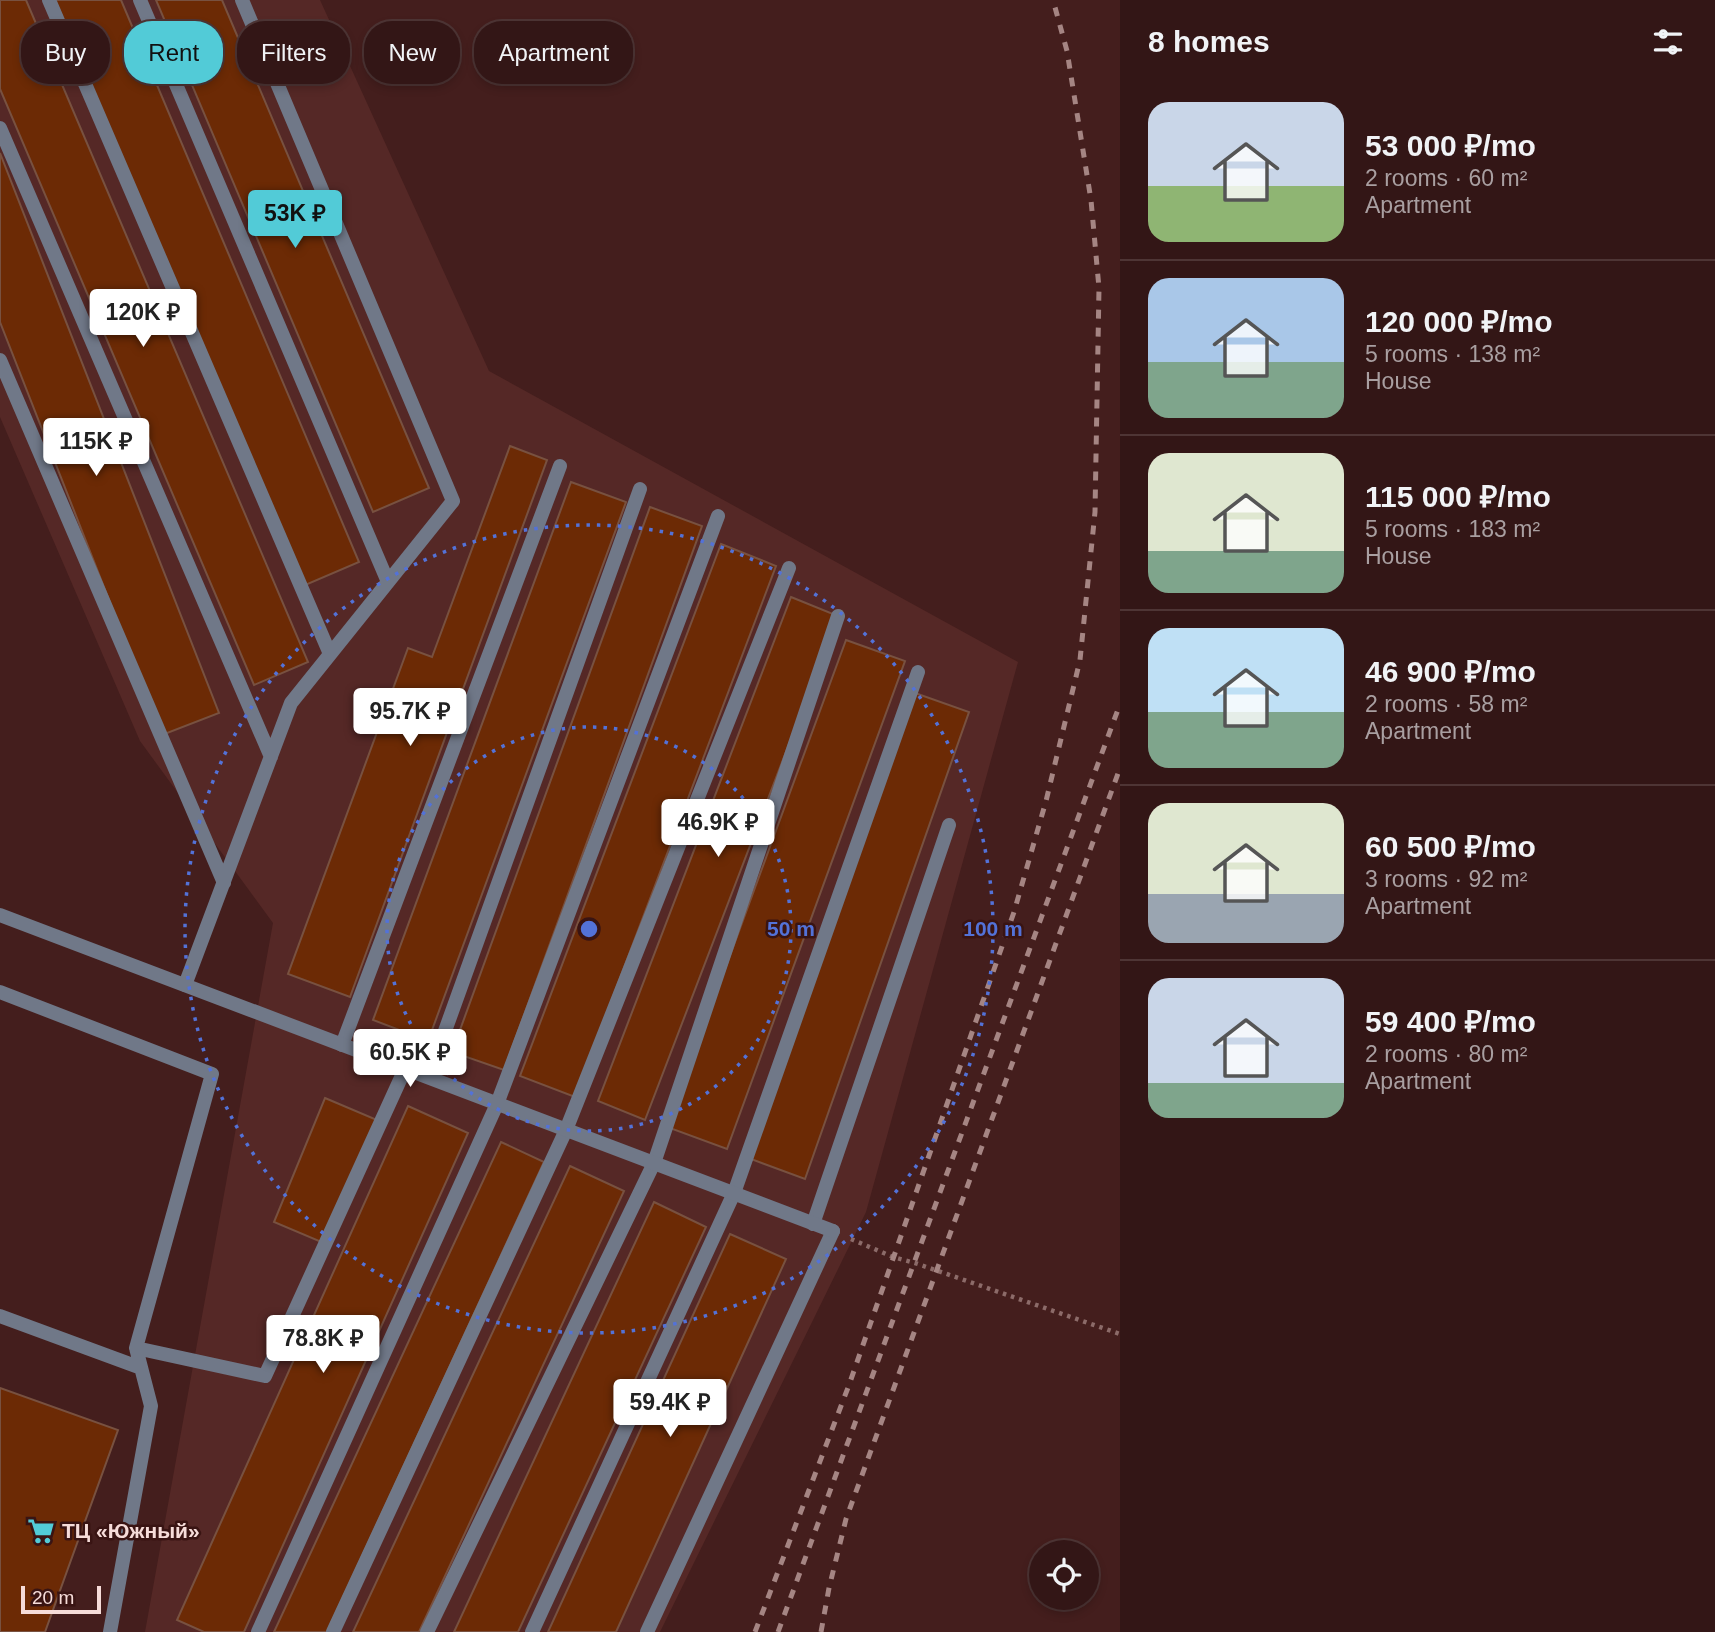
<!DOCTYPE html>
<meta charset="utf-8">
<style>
:root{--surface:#331616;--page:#3e2323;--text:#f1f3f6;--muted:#a99fa1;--line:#4e3535;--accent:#52cbd7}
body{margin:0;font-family:Helvetica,sans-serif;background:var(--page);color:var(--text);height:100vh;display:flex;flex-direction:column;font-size:26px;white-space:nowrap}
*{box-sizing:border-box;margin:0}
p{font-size:23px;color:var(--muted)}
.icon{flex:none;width:38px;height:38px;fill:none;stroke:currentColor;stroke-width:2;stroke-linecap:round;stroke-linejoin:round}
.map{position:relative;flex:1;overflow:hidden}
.panel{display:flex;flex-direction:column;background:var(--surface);width:595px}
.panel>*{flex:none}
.banner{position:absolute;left:21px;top:21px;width:665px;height:63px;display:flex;gap:14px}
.fabs{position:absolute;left:1029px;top:1540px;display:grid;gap:14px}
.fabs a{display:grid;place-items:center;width:70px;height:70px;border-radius:50%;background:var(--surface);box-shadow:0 4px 10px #0003,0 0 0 2px var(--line);font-size:35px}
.scale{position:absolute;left:21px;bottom:18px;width:80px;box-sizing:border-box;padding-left:7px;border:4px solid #f6dcd9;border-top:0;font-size:19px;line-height:24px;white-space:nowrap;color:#f6dcd9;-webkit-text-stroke:5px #391413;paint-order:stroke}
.price{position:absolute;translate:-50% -60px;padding:0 16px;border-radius:7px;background:#fff;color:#222;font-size:23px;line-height:46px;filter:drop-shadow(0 2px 4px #0008)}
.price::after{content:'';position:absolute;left:50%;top:42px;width:21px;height:16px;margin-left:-10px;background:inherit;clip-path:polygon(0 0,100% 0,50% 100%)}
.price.active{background:var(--accent);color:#111}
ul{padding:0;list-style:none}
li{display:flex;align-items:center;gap:21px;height:175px;padding:0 28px}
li+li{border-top:2px solid var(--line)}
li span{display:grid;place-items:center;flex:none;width:196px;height:140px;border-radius:21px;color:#555}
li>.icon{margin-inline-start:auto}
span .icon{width:84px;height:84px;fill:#fffc;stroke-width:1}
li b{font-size:30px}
h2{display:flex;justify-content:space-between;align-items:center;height:84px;padding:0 28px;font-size:30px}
.chip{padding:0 24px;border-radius:28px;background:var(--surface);box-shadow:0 4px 10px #0003,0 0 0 2px var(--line);font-size:24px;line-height:63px}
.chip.active{background:var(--accent);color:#111}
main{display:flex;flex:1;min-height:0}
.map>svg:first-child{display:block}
</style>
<main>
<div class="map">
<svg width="1120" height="1632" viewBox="0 0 1120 1632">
<rect width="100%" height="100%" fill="#441e1d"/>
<path fill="#552826" d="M 0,0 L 320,0 L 489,371 L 1018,662 L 866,1212 L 660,1632 L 145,1632 L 273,923 L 140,741 L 0,417 Z"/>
<path fill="#6c2a05" stroke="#785140" stroke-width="2" d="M 0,0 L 26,0 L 308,662 L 254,685 L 0,89 Z
M 55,0 L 121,0 L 359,562 L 303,586 Z
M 156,0 L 222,0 L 429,488 L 373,512 Z
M 0,153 L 219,713 L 162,735 L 0,322 Z
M 510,446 L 547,460 L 350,997 L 288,974 L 408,648 L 432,657 Z
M 571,482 L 626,502 L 428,1041 L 373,1020 Z
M 650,507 L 702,526 L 504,1070 L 452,1052 Z
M 721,544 L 776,566 L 575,1097 L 520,1076 Z
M 791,597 L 838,616 L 645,1120 L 598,1101 Z
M 846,640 L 905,661 L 727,1149 L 667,1127 Z
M 915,693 L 969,712 L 805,1179 L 751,1159 Z
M 325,1098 L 377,1120 L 326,1244 L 274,1222 Z
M 408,1106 L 468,1133 L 244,1632 L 204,1632 L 177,1620 Z
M 501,1142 L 544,1162 L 327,1632 L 274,1632 Z
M 570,1166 L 624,1191 L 419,1632 L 353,1632 Z
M 654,1202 L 706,1227 L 518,1632 L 454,1632 Z
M 730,1234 L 786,1259 L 616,1632 L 548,1632 Z
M 0,1388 L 118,1430 L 45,1632 L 0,1632 Z"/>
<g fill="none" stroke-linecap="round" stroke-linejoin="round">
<path stroke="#8c6b69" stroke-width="4.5" stroke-dasharray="3.5 5" stroke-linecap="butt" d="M 851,1239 L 893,1257 L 915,1263 L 1120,1334"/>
<path stroke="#707888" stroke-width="14" d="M 49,0 L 330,654
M 140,0 L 388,582
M 0,128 L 271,757
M 0,360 L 224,883
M 185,985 L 291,703 L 453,501 L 242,0
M 0,992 L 212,1074 L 136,1348 L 151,1406 L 110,1632
M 342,1045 L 560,466
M 813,1224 L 949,825
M 0,1316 L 141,1368
M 136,1348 L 265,1376 L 405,1069 L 436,1056 L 640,489
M 258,1632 L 497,1104 L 718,516
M 333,1632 L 566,1130 L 789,568
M 427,1632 L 654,1163 L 838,616
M 532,1632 L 734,1193 L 918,672
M 647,1632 L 833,1231"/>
<path stroke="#707888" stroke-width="14" d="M 0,915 L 833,1231"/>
<path stroke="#a58583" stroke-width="5" stroke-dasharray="9 9" stroke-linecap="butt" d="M 755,1632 L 849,1385 L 1014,912 L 1046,801 L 1080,660 L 1095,512 L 1099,288 L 1091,200 L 1067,51 L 1053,0
M 778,1632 L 1120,704
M 821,1632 L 829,1588 L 846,1519 L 1120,768"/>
</g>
<g fill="none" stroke="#5372d8" stroke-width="3.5" stroke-dasharray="3.5 7">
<circle cx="589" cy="929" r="202"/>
<circle cx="589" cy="929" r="404"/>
</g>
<defs>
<symbol id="supermarket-bare" viewBox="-9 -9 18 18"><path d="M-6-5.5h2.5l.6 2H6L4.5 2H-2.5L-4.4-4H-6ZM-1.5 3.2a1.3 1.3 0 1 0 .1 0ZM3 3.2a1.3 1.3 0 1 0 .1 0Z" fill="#52cbd7" stroke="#391413" stroke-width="2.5" paint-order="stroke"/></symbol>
</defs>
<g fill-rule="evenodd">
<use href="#supermarket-bare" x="22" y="1512" width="38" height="38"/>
</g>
<g text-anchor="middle" stroke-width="5" stroke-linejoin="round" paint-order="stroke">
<g font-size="21" font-weight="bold" fill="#f6dcd9" stroke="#391413" text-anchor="start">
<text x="62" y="1538">ТЦ «Южный»</text>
</g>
</g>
<circle cx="589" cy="929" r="10" fill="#5372d8" stroke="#391413" stroke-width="3.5"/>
<g font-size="21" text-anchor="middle" font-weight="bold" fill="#5372d8" stroke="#391413" stroke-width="5" stroke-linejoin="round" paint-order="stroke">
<text x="791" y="936">50 m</text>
<text x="993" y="936">100 m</text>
</g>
</svg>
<div class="fabs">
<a><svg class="icon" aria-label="locate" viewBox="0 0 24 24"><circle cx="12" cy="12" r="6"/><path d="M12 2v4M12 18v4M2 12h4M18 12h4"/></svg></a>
</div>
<div class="scale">20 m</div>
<b class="price active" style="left:295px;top:250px">53K ₽</b>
<b class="price" style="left:143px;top:349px">120K ₽</b>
<b class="price" style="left:96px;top:478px">115K ₽</b>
<b class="price" style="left:410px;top:748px">95.7K ₽</b>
<b class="price" style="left:718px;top:859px">46.9K ₽</b>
<b class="price" style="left:410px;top:1089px">60.5K ₽</b>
<b class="price" style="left:323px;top:1375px">78.8K ₽</b>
<b class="price" style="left:670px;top:1439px">59.4K ₽</b>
<div class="banner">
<a class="chip">Buy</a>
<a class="chip active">Rent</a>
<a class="chip">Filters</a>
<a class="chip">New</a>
<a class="chip">Apartment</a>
</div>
</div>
<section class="panel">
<h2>8 homes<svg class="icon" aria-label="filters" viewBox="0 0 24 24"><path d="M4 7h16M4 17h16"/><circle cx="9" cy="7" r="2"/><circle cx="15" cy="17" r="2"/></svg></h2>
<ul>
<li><span style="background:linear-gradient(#c9d6e8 60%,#8fb573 0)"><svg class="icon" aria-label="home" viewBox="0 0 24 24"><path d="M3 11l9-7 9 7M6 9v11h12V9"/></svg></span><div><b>53 000 ₽/mo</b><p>2 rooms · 60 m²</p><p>Apartment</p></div></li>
<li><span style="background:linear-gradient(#a9c7e8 60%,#7fa58c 0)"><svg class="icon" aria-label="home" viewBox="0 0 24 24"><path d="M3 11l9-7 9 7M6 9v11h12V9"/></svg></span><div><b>120 000 ₽/mo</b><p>5 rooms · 138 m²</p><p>House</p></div></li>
<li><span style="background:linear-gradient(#dfe7d0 70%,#7fa58c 0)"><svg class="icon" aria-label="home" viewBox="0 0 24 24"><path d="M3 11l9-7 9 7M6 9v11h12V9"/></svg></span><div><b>115 000 ₽/mo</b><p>5 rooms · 183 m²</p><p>House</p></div></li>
<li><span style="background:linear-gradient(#bfe0f5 60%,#7fa58c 0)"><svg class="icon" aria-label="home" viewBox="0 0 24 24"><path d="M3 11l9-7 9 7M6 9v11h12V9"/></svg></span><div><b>46 900 ₽/mo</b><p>2 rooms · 58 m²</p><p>Apartment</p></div></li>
<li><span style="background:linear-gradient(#dfe7d0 65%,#9aa5b1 0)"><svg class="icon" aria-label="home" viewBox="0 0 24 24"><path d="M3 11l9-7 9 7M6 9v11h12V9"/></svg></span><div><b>60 500 ₽/mo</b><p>3 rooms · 92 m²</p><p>Apartment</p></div></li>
<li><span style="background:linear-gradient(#c9d6e8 75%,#7fa58c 0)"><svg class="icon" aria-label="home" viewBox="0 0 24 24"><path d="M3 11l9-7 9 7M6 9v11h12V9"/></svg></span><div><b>59 400 ₽/mo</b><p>2 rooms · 80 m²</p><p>Apartment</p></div></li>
</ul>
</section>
</main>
